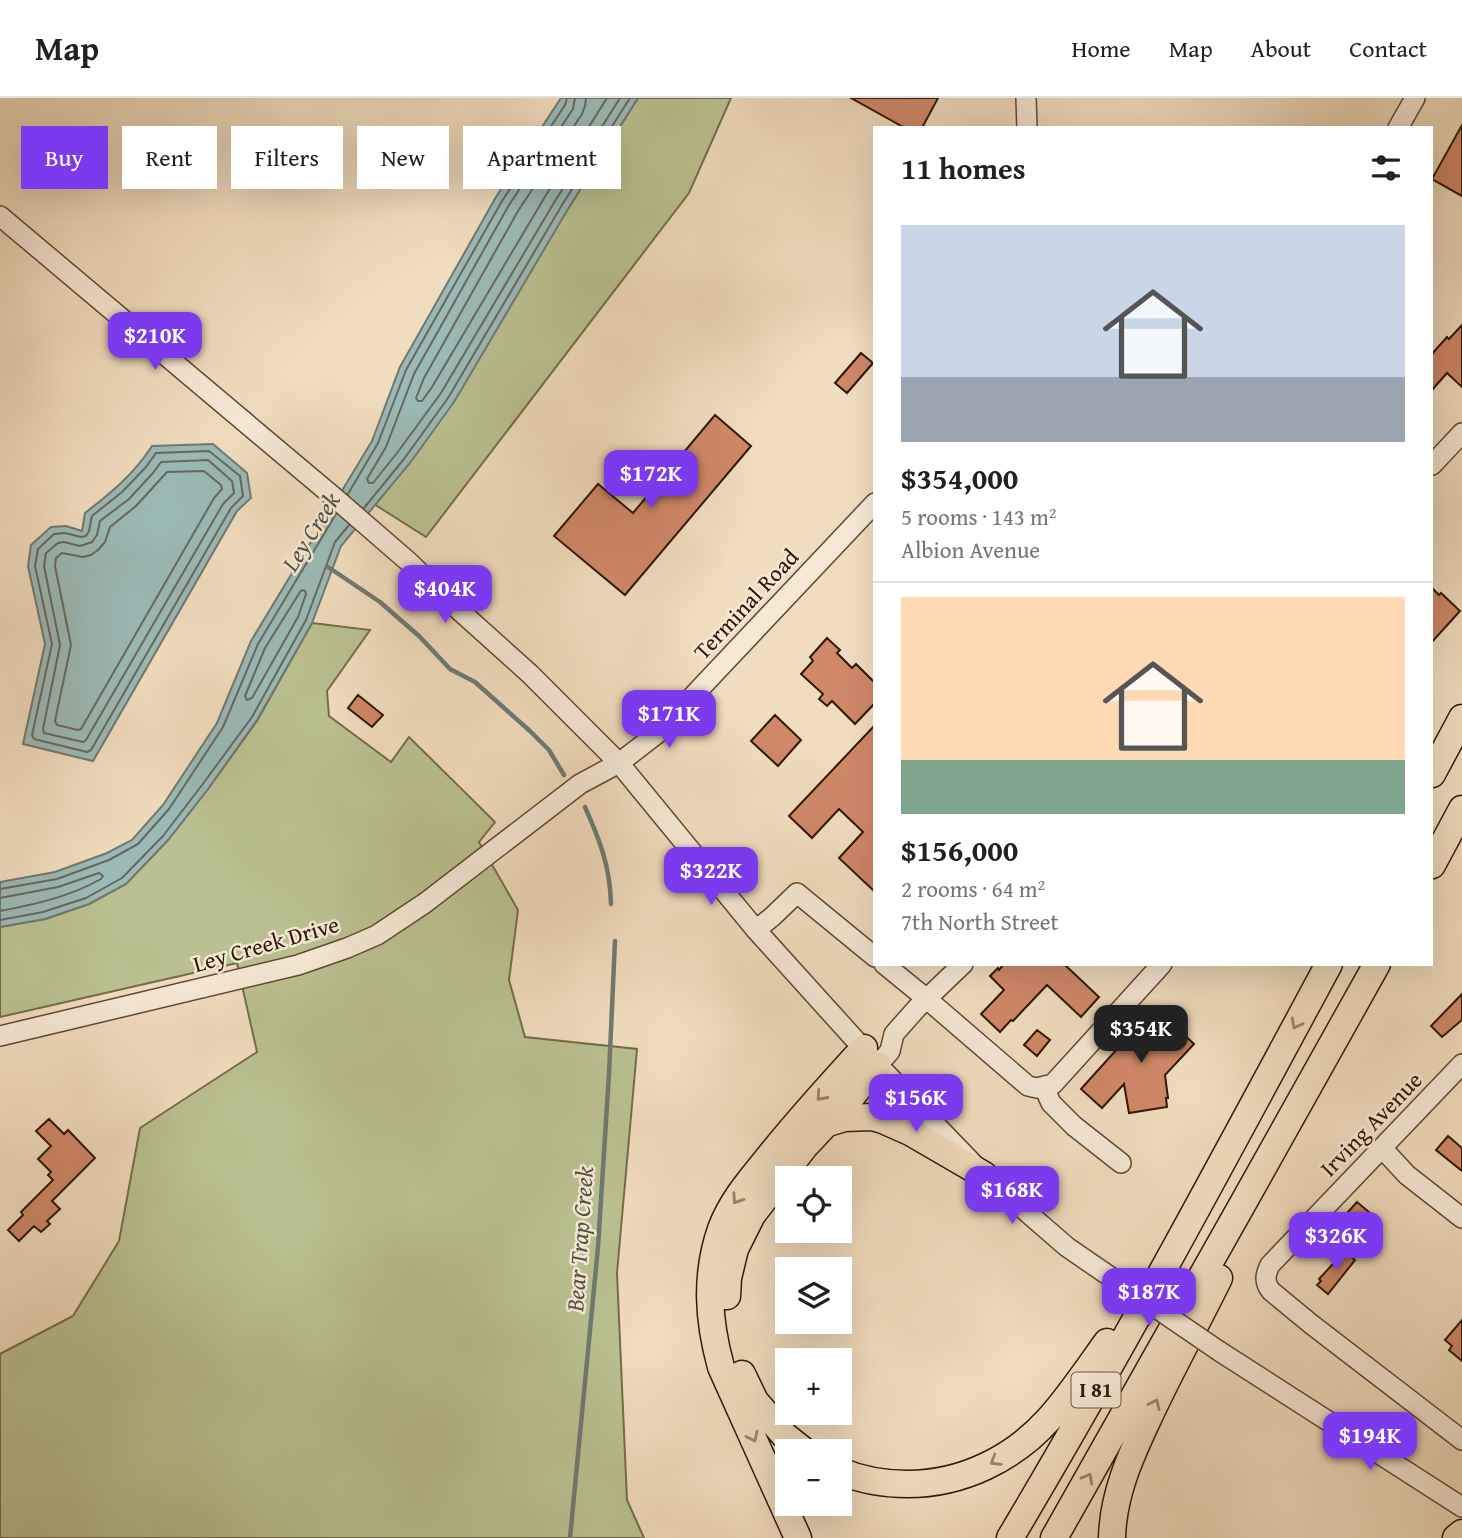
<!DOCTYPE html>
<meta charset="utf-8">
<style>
:root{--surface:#fff;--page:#f6f6f6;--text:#202124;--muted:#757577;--line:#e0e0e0;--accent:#7c3aed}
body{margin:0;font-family:"Gentium Book Plus",serif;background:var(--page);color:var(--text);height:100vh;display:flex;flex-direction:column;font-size:26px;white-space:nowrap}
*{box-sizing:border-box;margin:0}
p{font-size:23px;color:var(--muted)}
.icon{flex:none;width:38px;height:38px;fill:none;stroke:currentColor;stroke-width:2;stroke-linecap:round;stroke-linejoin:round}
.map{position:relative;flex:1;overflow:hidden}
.panel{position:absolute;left:873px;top:28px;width:560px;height:840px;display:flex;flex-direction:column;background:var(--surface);border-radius:0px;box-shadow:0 7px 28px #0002}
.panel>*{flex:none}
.banner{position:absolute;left:21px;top:28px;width:665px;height:63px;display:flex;gap:14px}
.tools{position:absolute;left:775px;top:1068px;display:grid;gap:14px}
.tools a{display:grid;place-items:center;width:77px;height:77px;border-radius:0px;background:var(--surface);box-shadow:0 7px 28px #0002;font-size:35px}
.price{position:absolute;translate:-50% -60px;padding:0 16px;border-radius:14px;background:var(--accent);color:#fff;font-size:23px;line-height:46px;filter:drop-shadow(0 2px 4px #0008)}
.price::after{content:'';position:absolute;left:50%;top:42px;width:21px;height:16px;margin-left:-10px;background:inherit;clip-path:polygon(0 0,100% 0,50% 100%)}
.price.active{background:#222;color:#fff}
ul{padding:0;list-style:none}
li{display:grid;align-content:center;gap:14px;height:371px;padding:0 28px}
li+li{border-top:2px solid var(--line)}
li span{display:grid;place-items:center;height:217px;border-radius:0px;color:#555}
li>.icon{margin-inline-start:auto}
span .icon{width:126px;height:126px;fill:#fffc;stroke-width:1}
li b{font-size:30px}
h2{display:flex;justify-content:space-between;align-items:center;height:84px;padding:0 28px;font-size:30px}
.tag{padding:0 24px;border-radius:0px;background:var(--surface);box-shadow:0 7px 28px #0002;font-size:24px;line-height:63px}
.tag.active{background:var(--accent);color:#fff}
header{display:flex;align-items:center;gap:42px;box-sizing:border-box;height:98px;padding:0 35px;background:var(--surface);border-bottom:2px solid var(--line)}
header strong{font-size:33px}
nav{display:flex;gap:38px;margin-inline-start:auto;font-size:24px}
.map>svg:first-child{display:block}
</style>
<header>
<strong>Map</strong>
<nav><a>Home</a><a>Map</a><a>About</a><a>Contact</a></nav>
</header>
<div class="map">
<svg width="1462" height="1440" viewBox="0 0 1462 1440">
<rect width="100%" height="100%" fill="#f0dcbe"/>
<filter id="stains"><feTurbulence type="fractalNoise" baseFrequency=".00286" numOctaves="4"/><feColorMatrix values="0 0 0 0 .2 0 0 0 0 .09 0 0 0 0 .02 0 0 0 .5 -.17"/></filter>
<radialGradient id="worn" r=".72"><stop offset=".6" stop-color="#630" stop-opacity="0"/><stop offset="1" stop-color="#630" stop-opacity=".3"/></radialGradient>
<path fill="#bac091" stroke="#756c4b" stroke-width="2" d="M 638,0 L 731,0 L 689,95 L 426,439 L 366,401 L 568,111 Z
M 312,525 L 370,532 L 327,593 L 329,618 L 391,664 L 409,639 L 495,724 L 479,744 L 518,812 L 509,882 L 525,939 L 637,951 L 617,1175 L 627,1402 L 644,1440 L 0,1440 L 0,1256 L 73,1218 L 119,1143 L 140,1030 L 257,954 L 237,865 L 0,919 L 0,829 L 45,821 L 89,806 L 126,786 L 168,742 L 208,691 L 257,623 Z"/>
<path fill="#9bbab7" stroke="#707970" stroke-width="2" d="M 561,0 L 638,0 L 568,111 L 454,304 L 410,365 L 341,448 L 312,525 L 257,622 L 208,691 L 168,742 L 126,786 L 89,806 L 45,821 L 0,829 L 0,784 L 55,774 L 107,755 L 132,742 L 163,707 L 217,625 L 251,543 L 372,343 L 400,269 L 496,99 Z
M 213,346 L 247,375 L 251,400 L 237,413 L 93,663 L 23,646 L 45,546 L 28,468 L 31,447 L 51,429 L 66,428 L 82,433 L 85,415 C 111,395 134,376 152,348 Z"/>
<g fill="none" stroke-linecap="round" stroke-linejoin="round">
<path stroke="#66685e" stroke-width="2" d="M 575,0 L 573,11 L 509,107 L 414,276 L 386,349 L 367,381 L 369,385 L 373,385 L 397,355 L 441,295 L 555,103 L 620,0
M 586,0 L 585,8 L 582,16 L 518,113 L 424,280 L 416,300 L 418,303 L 422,303 L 432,289 L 546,97 L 607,0
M 209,353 L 240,378 L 243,398 L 231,410 L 91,652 L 87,654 L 34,641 L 32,637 L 52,546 L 35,468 L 38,451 L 54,436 L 65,435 L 81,439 L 86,438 L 89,433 L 92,418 L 122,394 L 146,369 L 156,355 Z
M 208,362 L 232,383 L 234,395 L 223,406 L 86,642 L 83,644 L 44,635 L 43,631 L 60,547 L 44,468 L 46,455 L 58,445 L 64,444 L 80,448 L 92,444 L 97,437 L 100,423 L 129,401 L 153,375 L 161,364 Z
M 204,373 L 221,387 L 222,391 L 214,400 L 81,631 L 78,632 L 57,627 L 55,623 L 71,547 L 55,468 L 56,460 L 62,455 L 83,459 L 91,457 L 98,452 L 105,444 L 110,429 L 136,408 L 167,374 Z
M 348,396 L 378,345 L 406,272 L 502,103 L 565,7 L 567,0
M 364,410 L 404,361 L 448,300 L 562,107 L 630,0
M 302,492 L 305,493 L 306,496 L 298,519 L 252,600 L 247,602 L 245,598 L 265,550 L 300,494 Z
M 0,791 L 57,781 L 109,762 L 138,746 L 169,711 L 223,629 L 258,546 L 336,416
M 0,800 L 58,789 L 99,775 L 103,778 L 101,781 C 69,799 36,806 0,813
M 0,822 L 43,814 L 86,800 L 122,780 L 163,738 L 202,687 L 252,619 L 306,522 L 335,444 L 349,427"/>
<path stroke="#707970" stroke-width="4.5" d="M 328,469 L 380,504 L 419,538 L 450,571 L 475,584 L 530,633 L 549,652 L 564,677
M 585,709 C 600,743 610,768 611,806
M 570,1440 L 598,1149 L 609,976 L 615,843"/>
</g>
<path fill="#cf8868" stroke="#301705" stroke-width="2" d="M 851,0 L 938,0 L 922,30 L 905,30 Z
M 1462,27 L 1462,98 L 1432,81 Z
M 1462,227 L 1462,289 L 1447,275 L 1432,292 L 1432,256 L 1447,239 L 1449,241 Z
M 861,255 L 873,265 L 847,295 L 835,285 Z
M 715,317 L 751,348 L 625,497 L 554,438 L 598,386 L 633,415 Z
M 1432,490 L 1439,497 L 1441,495 L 1460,513 L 1432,544 Z
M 827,540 L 840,552 L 837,555 L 852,570 L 856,566 L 875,585 L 875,605 L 855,626 L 832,603 L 827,608 L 819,601 L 823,596 L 801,576 L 813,563 L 810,559 Z
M 358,597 L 383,617 L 372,629 L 348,610 Z
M 775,617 L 801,642 L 778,668 L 751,643 Z
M 875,627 L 875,794 L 839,760 L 863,734 L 839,711 L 812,740 L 789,718 Z
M 1004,866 L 1064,866 L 1099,899 L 1081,919 L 1047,887 L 1013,923 L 1011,922 L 1000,934 L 981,916 L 1004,892 L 990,878 L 998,870 L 999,872 Z
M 1462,896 L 1462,922 L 1442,939 L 1431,928 Z
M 1155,909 L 1194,946 L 1165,977 L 1168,1000 L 1166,1000 L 1167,1009 L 1129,1015 L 1124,986 L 1102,1010 L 1081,991 Z
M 1037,932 L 1050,942 L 1037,958 L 1024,947 Z
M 49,1021 L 64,1036 L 68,1032 L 95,1060 L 52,1103 L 60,1111 L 47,1123 L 50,1126 L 41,1134 L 34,1128 L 19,1143 L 8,1132 L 23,1117 L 21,1114 L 53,1082 L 48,1077 L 51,1074 L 38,1061 L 51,1048 L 36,1033 Z
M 1448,1038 L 1462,1050 L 1462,1073 L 1436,1052 Z
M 1357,1104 L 1376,1120 L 1358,1141 L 1339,1124 Z
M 1345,1153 L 1355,1162 L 1328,1196 L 1317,1187 L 1321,1183 L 1319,1181 Z
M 1462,1222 L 1462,1263 L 1449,1252 L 1452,1248 L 1445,1242 Z"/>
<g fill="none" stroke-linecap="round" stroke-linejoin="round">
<defs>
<path id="minor" d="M 1026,0 L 1027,30
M 1398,30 L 1415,0
M 0,118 L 335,400 L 410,465 L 451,505 L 530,576 L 619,665 L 756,832 L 878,967 L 984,1077 L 1067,1149 L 1102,1173
M 1432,367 L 1462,335
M 756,832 L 772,819 L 797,795 L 875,859
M 884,866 L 928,902 L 1028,988 L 1037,990 L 1053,986 L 1162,866
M 0,938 L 298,867 L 347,850 L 377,837 L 425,805 L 580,686 L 619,665 L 658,635 L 875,405
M 1462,966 L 1270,1167 C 1265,1177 1264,1184 1271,1193 L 1311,1226 L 1462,1342
M 878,967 L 890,953 L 894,936 L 917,910 L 963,866
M 1044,989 L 1051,1005 L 1074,1028 L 1121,1065
M 1382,1050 L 1407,1077 L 1462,1120
M 1219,1253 L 1462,1409"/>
<path id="highway" d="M 1432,676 L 1462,620
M 1432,767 L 1462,711
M 825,1026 L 844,1020 L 872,1019 L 883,1022 L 910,1034 L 984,1077
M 727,1198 L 728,1180 L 735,1151 L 752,1117 L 805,1048 L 852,998 L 878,967
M 742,1276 L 755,1303 L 785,1338 L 804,1353
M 840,1373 C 861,1382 885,1386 908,1386 C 962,1386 1013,1361 1049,1321 C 1069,1299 1089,1269 1107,1244
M 798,1440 L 721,1269 C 708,1222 705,1177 721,1131 C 731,1104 750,1082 768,1060 C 798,1022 831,986 864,950
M 1010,1440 C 1122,1252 1225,1059 1329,866
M 1054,1440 C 1161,1249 1271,1058 1377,866
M 1112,1440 C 1113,1397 1130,1359 1148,1321 C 1170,1273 1196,1227 1219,1180
M 1456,1440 L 1462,1435"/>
</defs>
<use href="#minor" stroke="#604833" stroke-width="22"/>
<use href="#highway" stroke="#301705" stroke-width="29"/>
<use href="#minor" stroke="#f5e8d5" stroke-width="19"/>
<use href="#highway" stroke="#f0dcbe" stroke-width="26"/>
<defs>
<path id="minor-bridge" d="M 1102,1173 L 1219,1253"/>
</defs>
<use href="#minor-bridge" stroke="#604833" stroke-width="22" stroke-linecap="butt"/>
<use href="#minor-bridge" stroke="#f5e8d5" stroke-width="19"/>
</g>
<defs><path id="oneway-chevron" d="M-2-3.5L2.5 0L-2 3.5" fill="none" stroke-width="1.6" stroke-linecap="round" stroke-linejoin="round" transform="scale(1.75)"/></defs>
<g stroke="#9a836b">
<use href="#oneway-chevron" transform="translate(1296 926) rotate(118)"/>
<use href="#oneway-chevron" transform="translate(821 998) rotate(132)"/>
<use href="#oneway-chevron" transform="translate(737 1101) rotate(123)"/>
<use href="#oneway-chevron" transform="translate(1155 1306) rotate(-65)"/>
<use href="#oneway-chevron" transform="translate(753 1339) rotate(65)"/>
<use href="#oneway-chevron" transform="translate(995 1363) rotate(149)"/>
<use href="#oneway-chevron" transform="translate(1088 1380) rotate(-61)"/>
</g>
<g text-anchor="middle" stroke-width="5" stroke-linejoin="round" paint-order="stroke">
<rect fill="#f5e8d5" stroke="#6b5643" stroke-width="2" x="1071.5" y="1274.5" width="49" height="35" rx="5"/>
<g font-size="21" font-weight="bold" fill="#301705">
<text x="1096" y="1299">I 81</text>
</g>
<g font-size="23" fill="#301705" stroke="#f5e8d5">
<text transform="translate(746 506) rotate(-47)" y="8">Terminal Road</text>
<text transform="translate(266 846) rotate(-16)" y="8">Ley Creek Drive</text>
<text transform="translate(1371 1026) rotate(-46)" y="8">Irving Avenue</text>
</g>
<g font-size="24" font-style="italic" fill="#555043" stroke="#f5e8d5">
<text transform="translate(311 434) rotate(-58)" y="8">Ley Creek</text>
<text transform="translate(580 1141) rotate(-86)" y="8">Bear Trap Creek</text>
</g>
</g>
<rect width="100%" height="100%" filter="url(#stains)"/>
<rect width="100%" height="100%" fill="url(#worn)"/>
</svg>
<div class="tools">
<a><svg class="icon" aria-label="locate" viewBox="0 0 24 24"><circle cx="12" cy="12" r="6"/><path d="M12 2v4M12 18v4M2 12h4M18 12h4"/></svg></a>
<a><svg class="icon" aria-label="layers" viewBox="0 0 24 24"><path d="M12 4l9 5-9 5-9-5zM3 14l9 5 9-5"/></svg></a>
<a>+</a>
<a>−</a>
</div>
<b class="price" style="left:155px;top:274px">$210K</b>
<b class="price" style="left:651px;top:412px">$172K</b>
<b class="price" style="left:445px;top:527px">$404K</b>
<b class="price" style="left:669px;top:652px">$171K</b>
<b class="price" style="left:711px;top:809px">$322K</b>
<b class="price active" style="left:1141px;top:967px">$354K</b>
<b class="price" style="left:916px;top:1036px">$156K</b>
<b class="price" style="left:1012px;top:1128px">$168K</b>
<b class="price" style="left:1336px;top:1174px">$326K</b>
<b class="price" style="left:1149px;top:1230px">$187K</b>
<b class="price" style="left:1370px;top:1374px">$194K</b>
<div class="banner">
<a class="tag active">Buy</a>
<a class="tag">Rent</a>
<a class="tag">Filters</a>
<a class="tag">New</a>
<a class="tag">Apartment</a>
</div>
<section class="panel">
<h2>11 homes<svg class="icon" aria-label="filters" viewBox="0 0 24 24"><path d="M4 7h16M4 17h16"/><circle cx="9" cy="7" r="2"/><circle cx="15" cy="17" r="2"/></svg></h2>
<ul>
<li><span style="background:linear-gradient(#c9d6e8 70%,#9aa5b1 0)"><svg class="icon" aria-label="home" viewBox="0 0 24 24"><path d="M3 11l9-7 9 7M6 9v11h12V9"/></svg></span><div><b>$354,000</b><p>5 rooms · 143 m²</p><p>Albion Avenue</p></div></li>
<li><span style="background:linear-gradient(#ffd9b3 75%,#7fa58c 0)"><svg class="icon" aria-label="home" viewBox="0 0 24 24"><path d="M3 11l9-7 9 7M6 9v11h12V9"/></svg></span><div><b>$156,000</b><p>2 rooms · 64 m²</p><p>7th North Street</p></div></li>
</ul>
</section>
</div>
